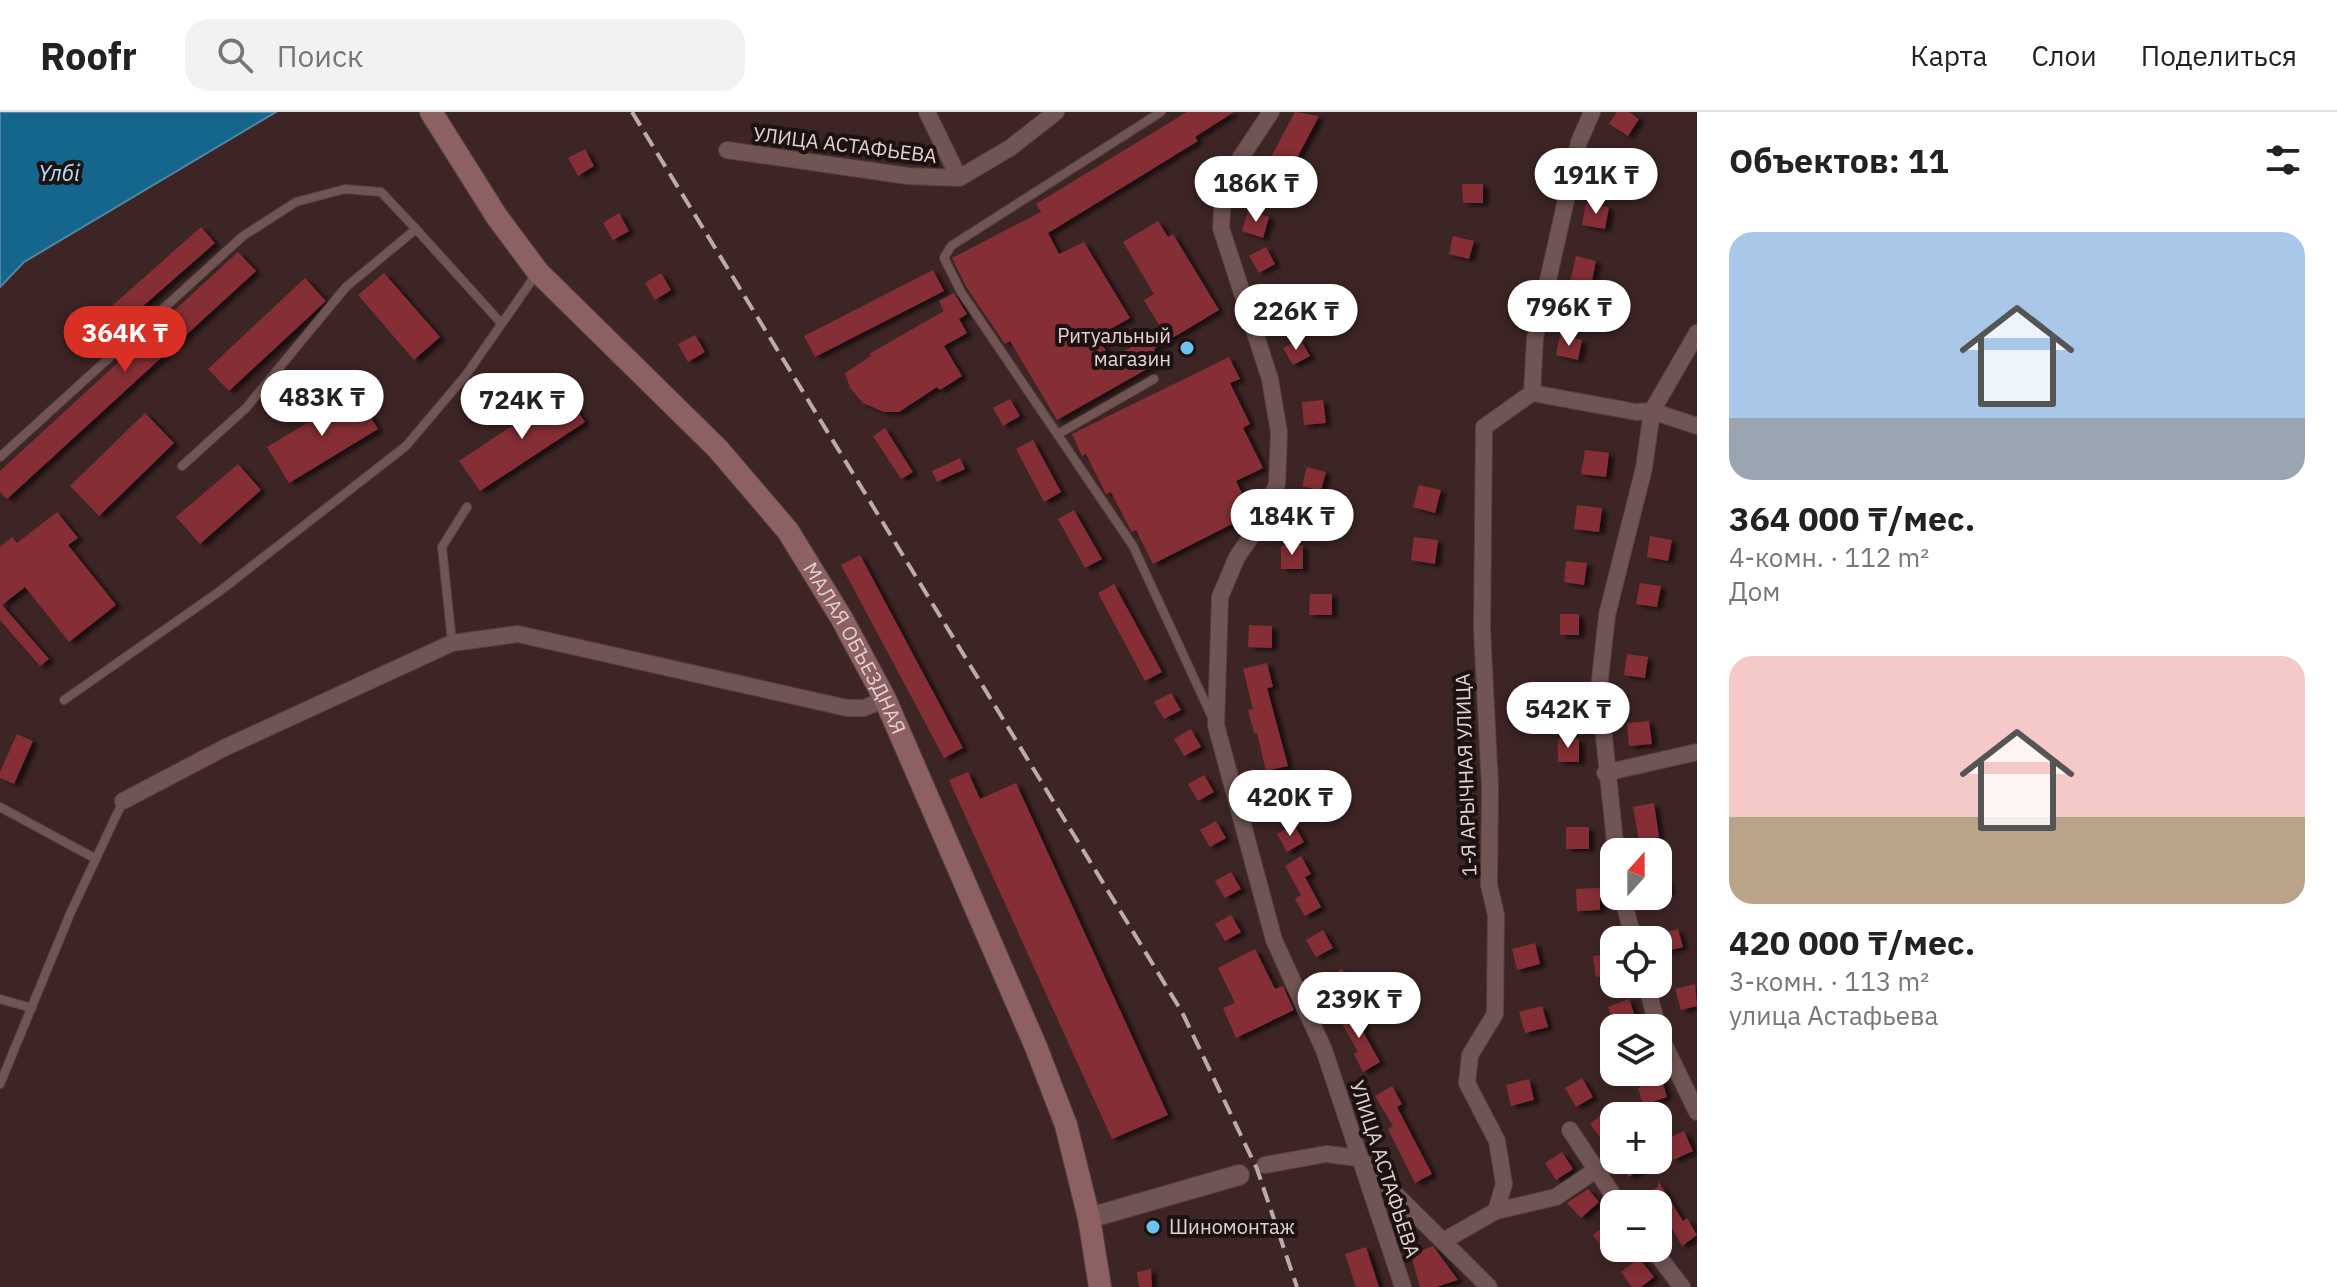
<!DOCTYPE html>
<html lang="ru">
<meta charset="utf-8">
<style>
:root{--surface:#fff;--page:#f2f2f2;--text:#222;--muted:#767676;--line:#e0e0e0;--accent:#d93025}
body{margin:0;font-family:"IBM Plex Sans",sans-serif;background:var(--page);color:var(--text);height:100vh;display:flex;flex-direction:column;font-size:30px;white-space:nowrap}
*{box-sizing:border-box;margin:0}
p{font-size:26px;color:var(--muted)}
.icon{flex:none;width:44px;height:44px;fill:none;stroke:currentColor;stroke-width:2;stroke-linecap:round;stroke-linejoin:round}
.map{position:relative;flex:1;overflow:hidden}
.drawer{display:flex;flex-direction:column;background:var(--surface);width:640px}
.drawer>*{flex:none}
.needle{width:52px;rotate:21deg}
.fabs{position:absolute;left:1600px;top:726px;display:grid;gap:16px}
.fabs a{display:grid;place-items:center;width:72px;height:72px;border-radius:16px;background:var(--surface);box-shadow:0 4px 12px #0003;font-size:40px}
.price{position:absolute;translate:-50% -68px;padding:0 18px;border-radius:28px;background:#fff;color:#222;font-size:26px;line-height:52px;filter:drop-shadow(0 2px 4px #0008)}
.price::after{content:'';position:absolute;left:50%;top:48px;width:24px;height:18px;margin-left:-12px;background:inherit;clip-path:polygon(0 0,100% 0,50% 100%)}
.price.selected{background:var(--accent);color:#fff}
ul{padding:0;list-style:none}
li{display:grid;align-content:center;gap:16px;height:424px;padding:0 32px}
li span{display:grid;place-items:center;height:248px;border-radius:24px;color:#555}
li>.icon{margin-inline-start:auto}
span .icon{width:144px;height:144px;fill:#fffc;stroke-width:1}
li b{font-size:34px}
h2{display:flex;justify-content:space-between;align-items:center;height:96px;padding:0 32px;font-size:34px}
header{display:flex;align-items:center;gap:48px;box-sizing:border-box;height:112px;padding:0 40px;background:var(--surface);border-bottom:2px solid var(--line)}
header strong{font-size:38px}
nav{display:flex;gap:44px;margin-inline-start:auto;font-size:28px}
.search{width:560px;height:72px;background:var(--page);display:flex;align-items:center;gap:20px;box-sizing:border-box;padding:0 28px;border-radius:24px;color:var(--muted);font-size:30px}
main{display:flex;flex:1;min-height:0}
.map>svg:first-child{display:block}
</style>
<header>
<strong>Roofr</strong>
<div class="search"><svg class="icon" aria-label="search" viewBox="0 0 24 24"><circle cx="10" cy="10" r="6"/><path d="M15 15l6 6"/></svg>Поиск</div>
<nav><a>Карта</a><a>Слои</a><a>Поделиться</a></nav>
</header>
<main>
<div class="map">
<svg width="1697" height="1175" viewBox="0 0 1697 1175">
<defs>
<filter id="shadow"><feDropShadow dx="5.5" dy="3" stdDeviation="2" flood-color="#0009"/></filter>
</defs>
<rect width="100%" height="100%" fill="#3e2525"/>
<path fill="#15668c" stroke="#5386a1" stroke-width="2" d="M 0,0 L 276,0 L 24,150 L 0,175 Z"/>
<path fill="#852f35" filter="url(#shadow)" d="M 1187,0 L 1234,0 L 1195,25 L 1198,29 L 1048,121 L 1059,142 L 1084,130 L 1130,206 L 1098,224 L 1110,247 L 1162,218 L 1144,188 L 1154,182 L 1123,130 L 1158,109 L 1168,125 L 1173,122 L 1219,198 L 1154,237 L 1161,249 L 1057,308 L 1010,229 L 1005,232 L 967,176 L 952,146 L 1041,100 L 1036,92 Z
M 1295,0 L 1319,4 L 1286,67 L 1269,89 L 1252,76 L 1274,47 L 1271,45 Z
M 1617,0 L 1629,0 L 1639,7 L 1628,24 L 1609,12 Z
M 585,37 L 594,54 L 578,64 L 568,46 Z
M 1597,44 L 1619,48 L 1614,73 L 1593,68 Z
M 1462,72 L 1483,72 L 1483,91 L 1463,91 Z
M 1586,91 L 1609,95 L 1605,117 L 1582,113 Z
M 1248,99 L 1269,105 L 1263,126 L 1242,119 Z
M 619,101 L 629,119 L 613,128 L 603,111 Z
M 201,115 L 215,131 L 126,209 L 113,193 Z
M 1453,124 L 1474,129 L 1469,147 L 1449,142 Z
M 1266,135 L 1275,152 L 1259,161 L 1249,144 Z
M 238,140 L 256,159 L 7,387 L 0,380 L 0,359 Z
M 1576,144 L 1596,149 L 1588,188 L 1567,183 Z
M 933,158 L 944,179 L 815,245 L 804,224 Z
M 384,161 L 440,225 L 414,248 L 358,183 Z
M 661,161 L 671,178 L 655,188 L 645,171 Z
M 305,166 L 326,189 L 229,279 L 208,257 Z
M 954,181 L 967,202 L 959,207 L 967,221 L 944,234 L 962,264 L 940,278 L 937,275 L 899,300 L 884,300 L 863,291 L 850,276 L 845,261 L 871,244 L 869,242 L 944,199 L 939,189 Z
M 1283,183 L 1293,200 L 1277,210 L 1267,192 Z
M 695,223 L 705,240 L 688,250 L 678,232 Z
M 1560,223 L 1582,228 L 1578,248 L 1556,243 Z
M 1300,227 L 1310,244 L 1293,253 L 1283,236 Z
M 1229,245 L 1240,267 L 1230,271 L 1250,312 L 1243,316 L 1263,356 L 1236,369 L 1252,402 L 1153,452 L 1136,418 L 1132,420 L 1128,413 L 1111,380 L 1106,382 L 1086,342 L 1082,344 L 1072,322 Z
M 564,279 L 585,310 L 480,379 L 459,349 Z
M 356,282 L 378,317 L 289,371 L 267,335 Z
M 1010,287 L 1020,304 L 1003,314 L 993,296 Z
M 1323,288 L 1326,311 L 1304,313 L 1302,290 Z
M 145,301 L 174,331 L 99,404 L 70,374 Z
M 885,316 L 913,360 L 901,367 L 873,324 Z
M 1033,328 L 1061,380 L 1044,390 L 1016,337 Z
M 1585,338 L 1609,341 L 1606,365 L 1581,362 Z
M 960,346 L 965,357 L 937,370 L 932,359 Z
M 238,352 L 261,378 L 200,432 L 176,405 Z
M 1307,355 L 1326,360 L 1321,379 L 1302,374 Z
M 1419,373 L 1441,378 L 1435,401 L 1413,395 Z
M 1577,393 L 1602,396 L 1599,420 L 1574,417 Z
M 1074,398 L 1102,447 L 1085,456 L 1058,407 Z
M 57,400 L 78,426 L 68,433 L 116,493 L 69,530 L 25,475 L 2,493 L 49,547 L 40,554 L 0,508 L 0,435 L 12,425 L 17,431 Z
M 1650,424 L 1672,428 L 1668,449 L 1647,445 Z
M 1414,425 L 1438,428 L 1435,452 L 1411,448 Z
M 1303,433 L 1303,457 L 1281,457 L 1281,434 Z
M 860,443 L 963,636 L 944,646 L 841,453 Z
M 1566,449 L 1587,451 L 1584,473 L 1564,470 Z
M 1640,471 L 1661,474 L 1657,495 L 1636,492 Z
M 1114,472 L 1162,560 L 1145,569 L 1098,481 Z
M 1310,482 L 1332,482 L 1332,503 L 1309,503 Z
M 1560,502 L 1579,502 L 1579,523 L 1560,523 Z
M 1249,513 L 1272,514 L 1272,536 L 1248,535 Z
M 1627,542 L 1648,545 L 1645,566 L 1624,563 Z
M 1267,551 L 1273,575 L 1267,576 L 1288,654 L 1266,659 L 1257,621 L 1254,621 L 1248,598 L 1253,597 L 1243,557 Z
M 1578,579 L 1581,602 L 1555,604 L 1553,581 Z
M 1171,581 L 1181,598 L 1164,607 L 1154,590 Z
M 1649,609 L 1652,632 L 1629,634 L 1627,611 Z
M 1191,617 L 1201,635 L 1184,644 L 1174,627 Z
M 17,622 L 33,629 L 14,672 L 0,666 L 0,660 Z
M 1558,627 L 1579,627 L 1579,650 L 1558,650 Z
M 968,660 L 980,687 L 1016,671 L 1168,1003 L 1112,1027 L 949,668 Z
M 1204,663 L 1214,680 L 1198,689 L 1188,672 Z
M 1288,679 L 1297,696 L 1281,706 L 1271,688 Z
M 1654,691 L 1659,725 L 1639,728 L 1633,695 Z
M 1216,709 L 1226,726 L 1210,735 L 1200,718 Z
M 1294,713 L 1304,730 L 1287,740 L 1277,722 Z
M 1566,715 L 1589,715 L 1589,737 L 1566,737 Z
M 1301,744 L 1311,762 L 1305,765 L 1321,795 L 1305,804 L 1295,787 L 1301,783 L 1285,754 Z
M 1658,749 L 1670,779 L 1658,783 Z
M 1231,760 L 1241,777 L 1225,786 L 1215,769 Z
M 1600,776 L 1600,798 L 1577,799 L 1576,777 Z
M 1231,803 L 1241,820 L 1225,829 L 1215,812 Z
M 1678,817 L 1683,835 L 1664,840 L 1659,822 Z
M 1323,818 L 1333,836 L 1316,845 L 1306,828 Z
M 1535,831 L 1540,852 L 1517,858 L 1512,837 Z
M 1255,837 L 1275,877 L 1283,874 L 1294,898 L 1236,926 L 1223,896 L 1235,891 L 1218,856 Z
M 1614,841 L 1614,863 L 1596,865 L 1593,844 Z
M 1342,857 L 1352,874 L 1336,883 L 1326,866 Z
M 1695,872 L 1697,894 L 1681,898 L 1675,877 Z
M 1629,887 L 1636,907 L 1615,915 L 1608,895 Z
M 1542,894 L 1548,915 L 1525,921 L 1519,900 Z
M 1355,896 L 1365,914 L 1361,916 L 1380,950 L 1363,960 L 1354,942 L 1358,940 L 1339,906 Z
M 1661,965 L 1667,985 L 1643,993 L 1638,976 Z
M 1582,966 L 1593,985 L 1576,995 L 1565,976 Z
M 1529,967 L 1534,988 L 1511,994 L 1506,973 Z
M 1392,974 L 1402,992 L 1397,995 L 1432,1062 L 1415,1071 L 1388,1017 L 1393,1014 L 1375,984 Z
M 1605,1000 L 1614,1011 L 1614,1022 L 1604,1030 L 1590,1012 Z
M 1684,1019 L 1693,1039 L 1673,1048 L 1664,1028 Z
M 1562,1040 L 1573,1057 L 1556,1068 L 1545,1051 Z
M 1617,1048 L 1653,1048 L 1629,1065 Z
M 1658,1069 L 1683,1109 L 1687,1106 L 1697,1123 L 1682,1134 L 1658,1092 L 1651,1092 L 1645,1083 L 1658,1075 Z
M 1588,1077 L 1599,1090 L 1581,1106 L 1567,1091 Z
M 1614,1107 L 1614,1133 L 1606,1140 L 1593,1123 Z
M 1433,1134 L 1458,1168 L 1436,1175 L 1420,1175 L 1411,1143 Z
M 1366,1135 L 1379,1175 L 1356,1175 L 1345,1142 Z
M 1639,1146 L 1654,1165 L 1641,1175 L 1632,1175 L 1621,1160 Z
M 1151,1157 L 1152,1175 L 1139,1175 L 1137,1160 Z"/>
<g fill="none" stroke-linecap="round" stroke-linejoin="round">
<defs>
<path id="service" d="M 1161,0 L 951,134 L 944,146 L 961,180 L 1133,434 L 1212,605
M 1058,322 L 1154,267
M 0,345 L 243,124 L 296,90 L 345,77 L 381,80 L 416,117
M 182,354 L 246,296 L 346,175 L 416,117 L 501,211
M 452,530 L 442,435 L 467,395
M 64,588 L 220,479 L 406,334 L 466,263 L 537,161
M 0,695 L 96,747
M 0,887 L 32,896
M 0,972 L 70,802 L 123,689"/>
<path id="minor" d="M 927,0 L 959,66
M 1271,0 L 1235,54 L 1223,82 L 1221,116 L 1270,267 L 1279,320 L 1277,372 L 1260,412 L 1237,445 L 1220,485 L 1216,613 L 1274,828 L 1324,938 L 1403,1175
M 727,38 L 908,64 L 959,66 L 1010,36 L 1056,0
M 1532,281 L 1535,226 L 1579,30 L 1592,0
M 1605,661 L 1697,640
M 123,689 L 224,636 L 452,531 L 518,522 L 847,596 L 864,596 L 885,587
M 1616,740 L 1599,576 L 1607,503 L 1644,356 L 1652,299 L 1697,221
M 1622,784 L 1634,828
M 1646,872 L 1661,926 L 1697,1000
M 1570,1018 L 1619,1092
M 1265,1053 L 1326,1042 L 1359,1046 L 1489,1175
M 1496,1099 L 1504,1072 L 1497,1029 L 1467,971 L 1470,943 L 1495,902 L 1496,803 L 1489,773 L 1490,674 L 1482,518 L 1484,315 L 1532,281 L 1636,300 L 1652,299 L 1697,314
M 1445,1128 L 1496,1099 L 1556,1085 L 1596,1058
M 1652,1136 L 1682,1175"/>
<path id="tertiary" d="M 1089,1106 L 1239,1063"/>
<g id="secondary">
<path id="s1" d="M 431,0 L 497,105 L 538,160 L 718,337 L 788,419 L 842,507 L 885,587 L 1036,935 L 1066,1013 L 1089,1106 L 1100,1175"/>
</g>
</defs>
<use href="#service" stroke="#564141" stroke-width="10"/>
<use href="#minor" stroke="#564141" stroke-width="18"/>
<use href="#tertiary" stroke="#564141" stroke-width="22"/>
<use href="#secondary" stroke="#564141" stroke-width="24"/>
<use href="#service" stroke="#715454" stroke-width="8"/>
<use href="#minor" stroke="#715454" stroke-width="16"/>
<use href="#tertiary" stroke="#715454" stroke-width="20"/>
<use href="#secondary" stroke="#8d6162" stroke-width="22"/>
<path stroke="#bdaaaa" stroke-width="4" stroke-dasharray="16 8" stroke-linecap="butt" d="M 632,0 L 1182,900 L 1257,1057 L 1297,1175"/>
</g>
<g fill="#6cc3f2" stroke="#1d1212" stroke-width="3">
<circle cx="1187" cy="236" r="8"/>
<circle cx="1153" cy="1115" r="8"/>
</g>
<g text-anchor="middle" stroke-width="8" stroke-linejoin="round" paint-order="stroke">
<g font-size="20" fill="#e3d2d1" stroke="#1d1212">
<text transform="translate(845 33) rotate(7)" y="7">УЛИЦА АСТАФЬЕВА</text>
<text dy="7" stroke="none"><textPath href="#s1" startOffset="688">МАЛАЯ ОБЪЕЗДНАЯ</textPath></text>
<text transform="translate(1466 663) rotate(-92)" y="7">1-Я АРЫЧНАЯ УЛИЦА</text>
<text transform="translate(1385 1057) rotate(72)" y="7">УЛИЦА АСТАФЬЕВА</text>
</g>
<g font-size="20" fill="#e3d2d1" stroke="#1d1212" text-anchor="end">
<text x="1171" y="231">Ритуальный<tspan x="1171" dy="23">магазин</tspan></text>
<text x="1169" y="1122" text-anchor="start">Шиномонтаж</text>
</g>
<g font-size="22" font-style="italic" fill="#b5e1fc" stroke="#1d1212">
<text x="59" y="69">Үлбі</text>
</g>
</g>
</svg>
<div class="fabs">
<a><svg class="needle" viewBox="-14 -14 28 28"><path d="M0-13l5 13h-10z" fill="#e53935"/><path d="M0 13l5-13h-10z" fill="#767676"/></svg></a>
<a><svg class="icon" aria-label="locate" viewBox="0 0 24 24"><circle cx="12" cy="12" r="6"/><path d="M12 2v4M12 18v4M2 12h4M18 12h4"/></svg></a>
<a><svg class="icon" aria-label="layers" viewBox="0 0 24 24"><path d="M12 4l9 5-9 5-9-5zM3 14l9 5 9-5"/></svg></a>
<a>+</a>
<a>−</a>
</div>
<b class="price" style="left:1596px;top:104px">191K ₸</b>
<b class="price" style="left:1256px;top:112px">186K ₸</b>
<b class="price" style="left:1569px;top:236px">796K ₸</b>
<b class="price" style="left:1296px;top:240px">226K ₸</b>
<b class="price selected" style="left:125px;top:262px">364K ₸</b>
<b class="price" style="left:322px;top:326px">483K ₸</b>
<b class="price" style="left:522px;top:329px">724K ₸</b>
<b class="price" style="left:1292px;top:445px">184K ₸</b>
<b class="price" style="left:1568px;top:638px">542K ₸</b>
<b class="price" style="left:1290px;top:726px">420K ₸</b>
<b class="price" style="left:1359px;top:928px">239K ₸</b>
</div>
<section class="drawer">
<h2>Объектов: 11<svg class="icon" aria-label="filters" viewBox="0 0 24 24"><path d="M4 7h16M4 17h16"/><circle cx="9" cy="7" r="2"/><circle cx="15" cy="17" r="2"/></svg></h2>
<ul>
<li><span style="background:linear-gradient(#a9c7e8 75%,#9aa5b1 0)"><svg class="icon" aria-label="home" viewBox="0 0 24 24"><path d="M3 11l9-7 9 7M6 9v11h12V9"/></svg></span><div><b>364 000 ₸/мес.</b><p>4-комн. · 112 m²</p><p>Дом</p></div></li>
<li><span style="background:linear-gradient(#f6c9c9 65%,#b9a48a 0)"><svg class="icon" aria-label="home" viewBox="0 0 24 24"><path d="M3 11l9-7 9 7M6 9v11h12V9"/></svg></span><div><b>420 000 ₸/мес.</b><p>3-комн. · 113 m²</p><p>улица Астафьева</p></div></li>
</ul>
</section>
</main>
